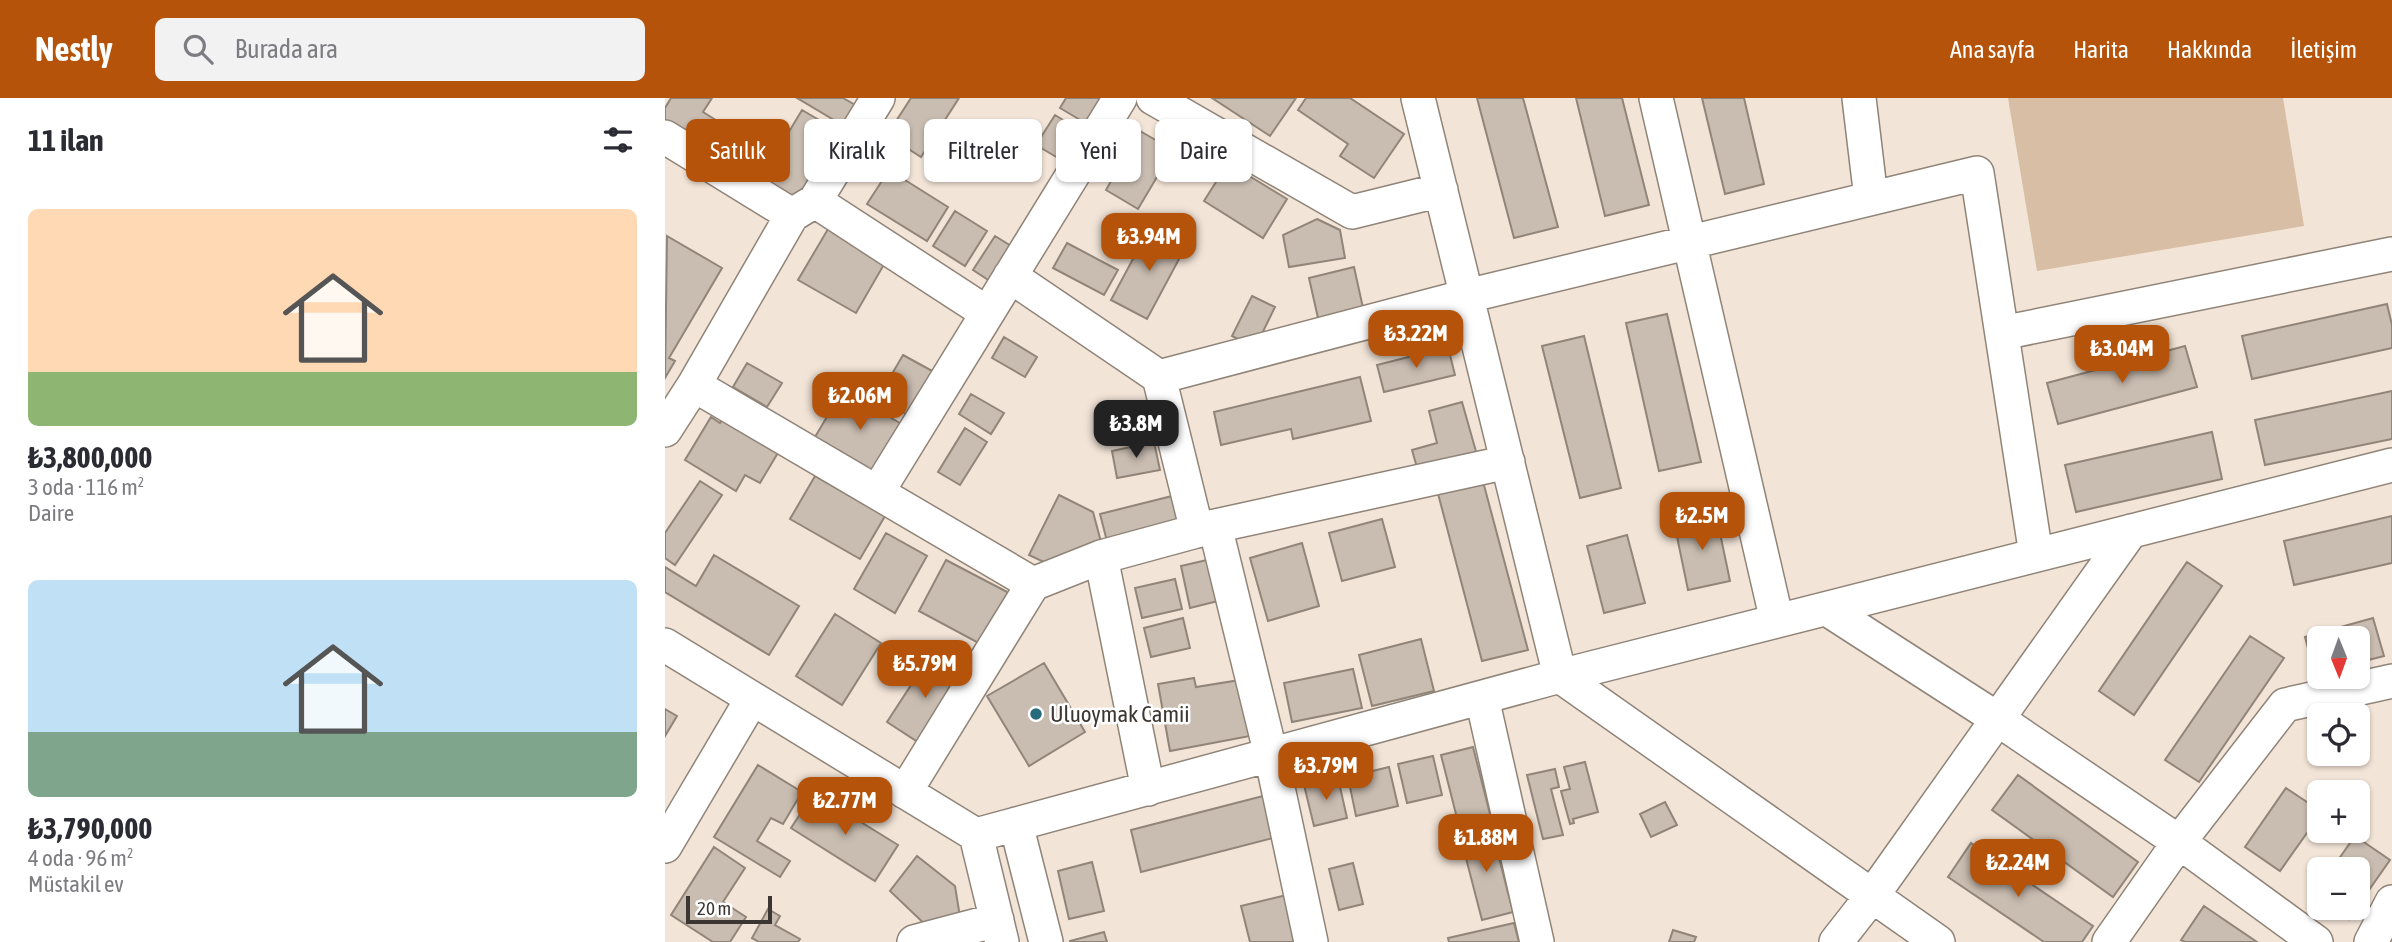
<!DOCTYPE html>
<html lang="tr">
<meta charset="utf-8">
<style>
:root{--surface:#fff;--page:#f2f2f3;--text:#2b2b33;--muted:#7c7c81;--accent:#b45309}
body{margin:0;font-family:"Asap Condensed",sans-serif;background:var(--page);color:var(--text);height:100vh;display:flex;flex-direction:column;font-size:26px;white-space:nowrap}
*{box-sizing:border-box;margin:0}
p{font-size:23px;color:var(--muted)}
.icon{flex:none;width:38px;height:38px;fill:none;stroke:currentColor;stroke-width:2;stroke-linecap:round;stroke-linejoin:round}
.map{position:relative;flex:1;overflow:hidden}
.panel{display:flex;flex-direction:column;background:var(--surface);width:665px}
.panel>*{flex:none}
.banner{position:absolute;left:21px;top:21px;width:665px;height:63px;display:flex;gap:14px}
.needle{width:46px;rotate:179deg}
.tools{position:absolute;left:1642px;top:528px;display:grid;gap:14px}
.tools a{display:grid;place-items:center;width:63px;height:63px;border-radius:10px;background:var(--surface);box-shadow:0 2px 5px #0004;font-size:35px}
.scale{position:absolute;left:21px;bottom:18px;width:86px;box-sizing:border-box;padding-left:7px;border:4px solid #3b3631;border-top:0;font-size:19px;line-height:24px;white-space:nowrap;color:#3b3631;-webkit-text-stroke:5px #fff;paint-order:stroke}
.price{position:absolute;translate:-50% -60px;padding:0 16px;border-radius:14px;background:var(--accent);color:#fff;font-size:23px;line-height:46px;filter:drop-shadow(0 2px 4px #0008)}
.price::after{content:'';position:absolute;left:50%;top:42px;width:21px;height:16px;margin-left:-10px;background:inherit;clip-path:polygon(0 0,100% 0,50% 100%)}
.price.current{background:#222;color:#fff}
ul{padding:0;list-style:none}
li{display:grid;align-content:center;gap:14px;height:371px;padding:0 28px}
li span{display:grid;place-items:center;height:217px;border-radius:10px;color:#555}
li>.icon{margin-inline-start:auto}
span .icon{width:126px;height:126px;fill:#fffc;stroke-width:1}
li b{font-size:30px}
h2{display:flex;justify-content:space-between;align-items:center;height:84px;padding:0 28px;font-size:30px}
.chip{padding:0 24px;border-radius:10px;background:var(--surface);box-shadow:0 2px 5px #0004;font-size:24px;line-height:63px}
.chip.current{background:var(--accent);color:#fff}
header{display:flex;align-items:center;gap:42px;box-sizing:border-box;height:98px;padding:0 35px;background:var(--accent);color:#fff}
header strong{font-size:33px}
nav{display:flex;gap:38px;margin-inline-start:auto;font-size:24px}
.search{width:490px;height:63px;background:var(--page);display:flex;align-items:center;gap:18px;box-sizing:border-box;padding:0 24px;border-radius:10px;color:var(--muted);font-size:26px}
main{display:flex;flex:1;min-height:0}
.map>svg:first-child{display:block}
</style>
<header>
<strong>Nestly</strong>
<div class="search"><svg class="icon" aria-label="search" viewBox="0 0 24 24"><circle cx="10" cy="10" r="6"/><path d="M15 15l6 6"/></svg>Burada ara</div>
<nav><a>Ana sayfa</a><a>Harita</a><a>Hakkında</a><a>İletişim</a></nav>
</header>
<main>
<section class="panel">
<h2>11 ilan<svg class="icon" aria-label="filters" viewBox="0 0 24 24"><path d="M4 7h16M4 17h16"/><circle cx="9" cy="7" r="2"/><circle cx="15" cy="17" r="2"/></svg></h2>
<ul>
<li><span style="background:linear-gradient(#ffd9b3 75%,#8fb573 0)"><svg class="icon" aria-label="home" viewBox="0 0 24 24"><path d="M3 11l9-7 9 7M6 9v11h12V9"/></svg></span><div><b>₺3,800,000</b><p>3 oda · 116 m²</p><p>Daire</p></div></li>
<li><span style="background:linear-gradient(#bfe0f5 70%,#7fa58c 0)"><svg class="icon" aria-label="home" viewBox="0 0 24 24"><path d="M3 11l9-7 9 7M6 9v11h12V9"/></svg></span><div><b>₺3,790,000</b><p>4 oda · 96 m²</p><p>Müstakil ev</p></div></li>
</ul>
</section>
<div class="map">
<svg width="1727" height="844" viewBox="0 0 1727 844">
<rect width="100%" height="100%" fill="#f2e4d7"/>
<path fill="#d7bea4" d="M 1343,0 L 1618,0 L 1639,128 L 1372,173 Z"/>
<path fill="#c9bcb0" stroke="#918579" stroke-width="2" d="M 6,0 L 47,0 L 38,14 L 83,42 L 65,71 L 0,30 L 0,10 Z
M 132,0 L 178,0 L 192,8 L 179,28 Z
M 246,0 L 294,0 L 256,59 L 222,37 Z
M 401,0 L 451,0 L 432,32 L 395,10 Z
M 547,0 L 631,0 L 605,38 Z
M 641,0 L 685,0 L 739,36 L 709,80 L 675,58 L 683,46 L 633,12 Z
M 812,0 L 858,0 L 893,129 L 849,140 Z
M 911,0 L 957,0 L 984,107 L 940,118 Z
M 1037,0 L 1079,0 L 1099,86 L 1060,96 Z
M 137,12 L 178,36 L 136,106 L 95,82 Z
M 390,17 L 428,40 L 410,70 L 371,47 Z
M 475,33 L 508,52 L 473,111 L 441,92 Z
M 563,65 L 622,101 L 598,140 L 539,103 Z
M 224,72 L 283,109 L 262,143 L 202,106 Z
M 290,113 L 322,133 L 300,168 L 268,148 Z
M 652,121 L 675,132 L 680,160 L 624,169 L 618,137 Z
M 485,129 L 521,148 L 482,221 L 446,202 Z
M 163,131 L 221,163 L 191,215 L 133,182 Z
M 2,138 L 57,170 L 4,260 L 10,263 L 0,280 Z
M 330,138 L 356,154 L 334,189 L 308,172 Z
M 402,145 L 453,172 L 439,197 L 388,170 Z
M 689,169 L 700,219 L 655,229 L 644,180 Z
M 587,198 L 610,209 L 590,250 L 567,238 Z
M 1722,206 L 1727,227 L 1727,250 L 1587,281 L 1577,238 Z
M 1002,216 L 1036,364 L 994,373 L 961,225 Z
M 919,238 L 956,390 L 915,400 L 877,248 Z
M 339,239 L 372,259 L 360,279 L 327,260 Z
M 1520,248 L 1532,289 L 1393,326 L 1382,285 Z
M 783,249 L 790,277 L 719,294 L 712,267 Z
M 238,257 L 269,274 L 244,318 L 213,300 Z
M 82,265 L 117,285 L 102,309 L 68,289 Z
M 695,279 L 706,323 L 628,341 L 626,331 L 556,347 L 549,314 Z
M 178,292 L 240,328 L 212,375 L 150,339 Z
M 1727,293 L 1727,341 L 1600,367 L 1590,322 Z
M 306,296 L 339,315 L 326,336 L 294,316 Z
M 797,304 L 812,357 L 753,373 L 747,352 L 772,345 L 764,313 Z
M 46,319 L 55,325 L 59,319 L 114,353 L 95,385 L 80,377 L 71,393 L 20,362 Z
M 300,330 L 322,344 L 295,387 L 273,374 Z
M 1547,334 L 1557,381 L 1411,414 L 1400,367 Z
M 489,344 L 495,372 L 452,380 L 447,353 Z
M 816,376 L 863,552 L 817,563 L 771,388 Z
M 150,378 L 220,418 L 195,461 L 125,421 Z
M 35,383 L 57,397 L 10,467 L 0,460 L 0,435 Z
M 394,397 L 428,414 L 436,444 L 385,467 L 364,457 Z
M 507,398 L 515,432 L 444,451 L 435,416 Z
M 1051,416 L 1065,483 L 1023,492 L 1009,424 Z
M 1727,418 L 1727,465 L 1629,487 L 1619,443 Z
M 717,421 L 730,469 L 677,483 L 664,435 Z
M 221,435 L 262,458 L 230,515 L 189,491 Z
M 962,437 L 980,505 L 939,515 L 922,448 Z
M 637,445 L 654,508 L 603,523 L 585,460 Z
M 49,457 L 134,508 L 104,557 L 0,494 L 0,469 L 31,488 Z
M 555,459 L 565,500 L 525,510 L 516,468 Z
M 281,462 L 346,496 L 319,548 L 254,513 Z
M 1522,464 L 1557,488 L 1469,617 L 1434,593 Z
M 510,481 L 517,511 L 477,520 L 470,490 Z
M 170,516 L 216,545 L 177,607 L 131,578 Z
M 518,520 L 525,550 L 486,559 L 479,530 Z
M 1708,520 L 1719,558 L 1692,565 L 1692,541 L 1654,541 L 1654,575 L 1650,576 L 1640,539 Z
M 1585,538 L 1619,560 L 1534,684 L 1500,662 Z
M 756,541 L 769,593 L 707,608 L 694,557 Z
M 265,558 L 299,580 L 256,646 L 222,624 Z
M 379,565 L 420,634 L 364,668 L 322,598 Z
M 688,571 L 697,610 L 627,624 L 619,585 Z
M 529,580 L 531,589 L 575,582 L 585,638 L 505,653 L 493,586 Z
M 0,611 L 12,618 L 0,638 Z
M 808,649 L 826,720 L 794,728 L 776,657 Z
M 768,658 L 777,697 L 742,705 L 733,666 Z
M 920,664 L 933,714 L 908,721 L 909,725 L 905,726 L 896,693 L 905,691 L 899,669 Z
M 93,667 L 137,694 L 118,726 L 106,720 L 92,743 L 125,763 L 115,779 L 49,739 Z
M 724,669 L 733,708 L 691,718 L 683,679 Z
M 890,671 L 894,689 L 886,691 L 898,737 L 878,741 L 862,677 Z
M 1353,677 L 1473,764 L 1448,799 L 1327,712 Z
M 673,680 L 682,720 L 649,728 L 639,687 Z
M 1621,690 L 1654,712 L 1654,718 L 1615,773 L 1580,749 Z
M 149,695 L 233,747 L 210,783 L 126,730 Z
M 602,697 L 612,739 L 476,774 L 466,732 Z
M 1000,704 L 1012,727 L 986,739 L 975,716 Z
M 826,729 L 848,814 L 817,822 L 795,737 Z
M 1690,738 L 1725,762 L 1692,809 L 1692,772 L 1666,772 Z
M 1306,745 L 1428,828 L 1417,844 L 1379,844 L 1283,779 Z
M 49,749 L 80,770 L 58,804 L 81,819 L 65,844 L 48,844 L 6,817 Z
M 252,758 L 290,788 L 295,819 L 268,834 L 225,793 Z
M 427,764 L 439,813 L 404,821 L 393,773 Z
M 688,765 L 698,806 L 674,812 L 664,771 Z
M 630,795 L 643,844 L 585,844 L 576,808 Z
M 1539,808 L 1592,844 L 1520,844 L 1516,842 Z
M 1669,810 L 1691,810 L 1684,821 Z
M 103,811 L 115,818 L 110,827 L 135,841 L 133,844 L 94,844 L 87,840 Z
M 849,825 L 854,844 L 784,844 L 783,840 Z
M 1008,832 L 1031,839 L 1029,844 L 1004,844 Z
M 439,834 L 442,844 L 405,844 L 405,843 Z"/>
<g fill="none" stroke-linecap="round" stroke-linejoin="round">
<defs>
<path id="minor" d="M 488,0 L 687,114 L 776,92
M 753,0 L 895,578 L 1273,844
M 991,0 L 1112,523
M 1194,0 L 1206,100
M 0,39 L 127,117
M 150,103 L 322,215
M 345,178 L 494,279 L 532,433
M 1337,235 L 1727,156
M 494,279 L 802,198 L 1312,75 L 1371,457
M 29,287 L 368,486
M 0,332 L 29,287 L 127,117 L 150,103 L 213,0
M 213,393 L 455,0
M 550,428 L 606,657 L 646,844
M 436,459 L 483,691
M 1162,511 L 1331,620 L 1514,744 L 1651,844
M 0,547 L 311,737 L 895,578 L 1727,367
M 817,600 L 872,844
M 240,694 L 368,486 L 436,459 L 550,428 L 843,364
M 351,726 L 381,844
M 311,737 L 337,844
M 0,748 L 87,601
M 249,844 L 332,822
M 1171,844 L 1207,798 L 1466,433
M 1444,844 L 1514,744 L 1620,607 L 1727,583
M 1706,844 L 1727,804"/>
</defs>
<use href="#minor" stroke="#908478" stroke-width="36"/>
<use href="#minor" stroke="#fff" stroke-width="33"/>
</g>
<circle fill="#266b7b" stroke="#fff" stroke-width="2.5" cx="371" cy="616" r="7"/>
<g text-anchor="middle" stroke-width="5" stroke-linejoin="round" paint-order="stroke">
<g font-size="23" fill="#3b3631" stroke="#fff" text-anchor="start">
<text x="385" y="624">Uluoymak Camii</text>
</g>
</g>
</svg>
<div class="tools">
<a><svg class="needle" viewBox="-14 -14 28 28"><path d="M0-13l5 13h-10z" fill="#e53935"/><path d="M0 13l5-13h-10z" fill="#7c7c81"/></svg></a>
<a><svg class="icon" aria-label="locate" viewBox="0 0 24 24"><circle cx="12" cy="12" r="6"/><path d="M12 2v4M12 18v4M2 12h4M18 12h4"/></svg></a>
<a>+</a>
<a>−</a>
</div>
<div class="scale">20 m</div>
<b class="price" style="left:484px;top:175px">₺3.94M</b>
<b class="price" style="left:751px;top:272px">₺3.22M</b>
<b class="price" style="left:1457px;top:287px">₺3.04M</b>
<b class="price" style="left:195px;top:334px">₺2.06M</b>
<b class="price current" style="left:471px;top:362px">₺3.8M</b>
<b class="price" style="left:1037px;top:454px">₺2.5M</b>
<b class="price" style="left:260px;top:602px">₺5.79M</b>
<b class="price" style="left:661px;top:704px">₺3.79M</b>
<b class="price" style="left:180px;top:739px">₺2.77M</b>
<b class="price" style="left:821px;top:776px">₺1.88M</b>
<b class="price" style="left:1353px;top:801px">₺2.24M</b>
<div class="banner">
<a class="chip current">Satılık</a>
<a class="chip">Kiralık</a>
<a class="chip">Filtreler</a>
<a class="chip">Yeni</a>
<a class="chip">Daire</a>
</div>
</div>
</main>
